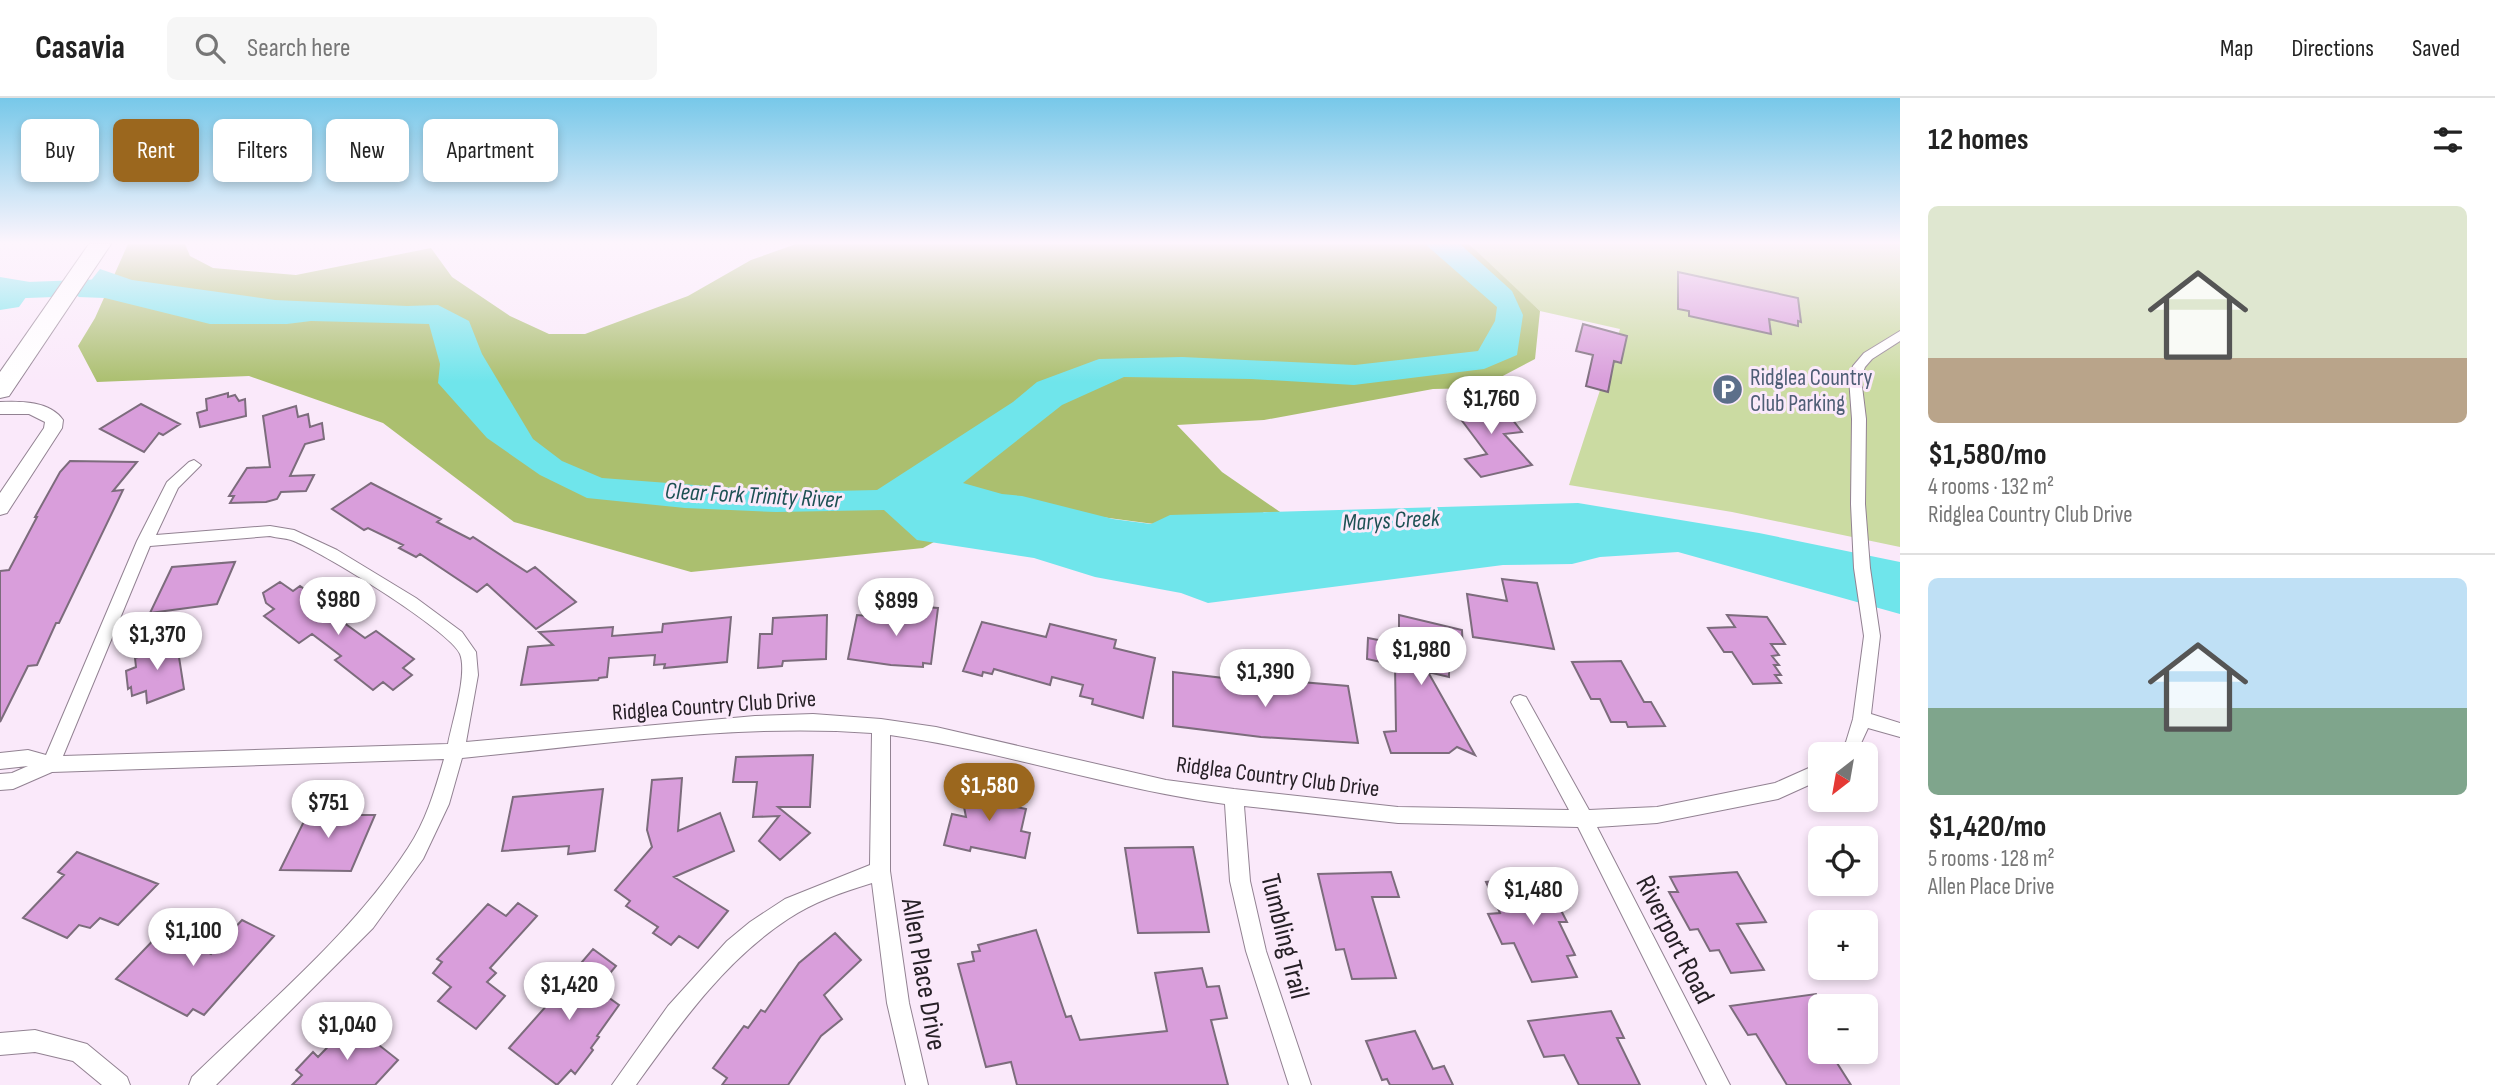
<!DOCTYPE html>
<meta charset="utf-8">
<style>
:root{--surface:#fff;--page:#f6f6f6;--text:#222;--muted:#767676;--line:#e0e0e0;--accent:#9b671e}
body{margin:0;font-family:"Sofia Sans Condensed",sans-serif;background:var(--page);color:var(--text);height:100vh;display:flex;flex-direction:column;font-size:26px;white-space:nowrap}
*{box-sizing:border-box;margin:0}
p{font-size:23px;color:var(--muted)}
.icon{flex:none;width:38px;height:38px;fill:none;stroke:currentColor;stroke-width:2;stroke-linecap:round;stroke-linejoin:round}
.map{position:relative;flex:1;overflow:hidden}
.side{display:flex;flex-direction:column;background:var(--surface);width:595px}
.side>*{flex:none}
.top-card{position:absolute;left:21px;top:21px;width:665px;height:63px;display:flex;gap:14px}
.needle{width:46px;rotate:211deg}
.tools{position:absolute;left:1808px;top:644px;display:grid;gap:14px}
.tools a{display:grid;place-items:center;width:70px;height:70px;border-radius:10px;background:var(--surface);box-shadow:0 4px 10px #0003;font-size:35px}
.price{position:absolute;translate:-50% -60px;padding:0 16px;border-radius:24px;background:#fff;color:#222;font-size:23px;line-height:46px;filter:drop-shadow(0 2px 4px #0008)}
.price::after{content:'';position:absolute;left:50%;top:42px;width:21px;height:16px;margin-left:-10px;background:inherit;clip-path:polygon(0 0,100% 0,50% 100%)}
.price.active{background:var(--accent);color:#fff}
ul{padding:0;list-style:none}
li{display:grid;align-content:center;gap:14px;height:371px;padding:0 28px}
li+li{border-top:2px solid var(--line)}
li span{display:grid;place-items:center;height:217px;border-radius:10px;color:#555}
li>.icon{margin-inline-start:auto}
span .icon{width:126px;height:126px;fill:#fffc;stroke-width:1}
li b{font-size:30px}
h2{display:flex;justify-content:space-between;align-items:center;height:84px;padding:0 28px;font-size:30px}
.pill{padding:0 24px;border-radius:10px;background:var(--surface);box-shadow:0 4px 10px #0003;font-size:24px;line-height:63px}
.pill.active{background:var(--accent);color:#fff}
header{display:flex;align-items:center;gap:42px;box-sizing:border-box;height:98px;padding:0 35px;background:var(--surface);border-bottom:2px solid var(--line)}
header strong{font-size:33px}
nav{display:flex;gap:38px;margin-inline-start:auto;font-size:24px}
.search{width:490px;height:63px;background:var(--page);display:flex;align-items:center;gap:18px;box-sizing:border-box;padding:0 24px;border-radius:10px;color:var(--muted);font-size:26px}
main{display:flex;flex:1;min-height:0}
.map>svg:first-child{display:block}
</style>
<header>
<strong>Casavia</strong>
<div class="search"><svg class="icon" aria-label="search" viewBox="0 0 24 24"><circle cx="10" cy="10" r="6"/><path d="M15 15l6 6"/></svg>Search here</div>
<nav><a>Map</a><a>Directions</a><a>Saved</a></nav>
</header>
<main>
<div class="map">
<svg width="1900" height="987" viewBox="0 0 1900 987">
<rect width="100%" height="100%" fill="#fae9fa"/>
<path fill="#cbdba2" d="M 1471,146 L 1900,146 L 1900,449 L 1732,414 L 1569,387 L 1620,231 L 1540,213 L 1476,155 Z"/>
<path fill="#abbf6f" d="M 128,146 L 185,146 L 190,158 L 213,170 L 296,177 L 431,150 L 452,179 L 510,218 L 549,236 L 585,236 L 688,198 L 751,162 L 796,146 L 1469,146 L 1540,213 L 1535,261 L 1480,290 L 1433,291 L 1264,322 L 1177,327 L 1222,374 L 1283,416 L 1264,414 L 1237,437 L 1003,406 L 923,450 L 691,474 L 514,424 L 383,325 L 249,278 L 97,284 L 78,248 L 95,220 Z"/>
<path fill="#6fe5eb" d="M 1425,146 L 1460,146 L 1512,193 L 1523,217 L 1517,257 L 1484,271 L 1354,287 L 1251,281 L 1124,279 L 1062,307 L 963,385 L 1002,396 L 1022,398 L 1113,421 L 1151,426 L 1170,417 L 1578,405 L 1759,435 L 1900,464 L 1900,516 L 1678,454 L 1600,459 L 1572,466 L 1503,467 L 1208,505 L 1181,495 L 1095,479 L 1034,460 L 917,442 L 884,412 L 776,414 L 685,410 L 587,400 L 540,377 L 487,340 L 438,285 L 440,266 L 429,226 L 311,223 L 287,226 L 210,226 L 105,200 L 78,199 L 100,171 L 132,182 L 275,202 L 407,208 L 438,207 L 469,223 L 482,256 L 533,341 L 562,363 L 602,380 L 788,394 L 877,392 L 1013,304 L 1037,284 L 1099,261 L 1182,259 L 1355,267 L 1478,253 L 1495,223 L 1497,209 Z
M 0,179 L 36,185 L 19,209 L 0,212 Z"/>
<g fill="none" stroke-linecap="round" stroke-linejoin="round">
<path fill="#6fe5eb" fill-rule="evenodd" d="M 108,181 L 145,188 L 149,194 L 145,200 L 135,202 L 108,197 L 0,201 L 0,185 Z"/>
</g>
<path fill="#d99edb" stroke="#7c6c7c" stroke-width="2" d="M 1678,174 L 1798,200 L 1801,224 L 1798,223 L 1798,228 L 1769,221 L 1771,236 L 1689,218 L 1689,213 L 1678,211 Z
M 1583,226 L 1627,238 L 1621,265 L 1614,263 L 1608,294 L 1586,288 L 1593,257 L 1576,253 Z
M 228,295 L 228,299 L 235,297 L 239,303 L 245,301 L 246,318 L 200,329 L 197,315 L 207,312 L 206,301 Z
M 1495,299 L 1522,334 L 1504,336 L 1532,367 L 1481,379 L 1465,361 L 1487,356 L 1448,304 Z
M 141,306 L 180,326 L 163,337 L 159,335 L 144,354 L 100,331 Z
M 296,308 L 298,319 L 308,316 L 310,329 L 322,325 L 324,341 L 305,346 L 290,378 L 314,377 L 306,393 L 281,394 L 277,401 L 266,404 L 230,405 L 234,398 L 229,398 L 247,370 L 270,369 L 263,318 Z
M 70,363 L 137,364 L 113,393 L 123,392 L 59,525 L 56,525 L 37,567 L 28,568 L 0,624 L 0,473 L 9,472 L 37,419 L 35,419 L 60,374 Z
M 371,385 L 441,421 L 437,424 L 470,441 L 473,439 L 527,474 L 535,469 L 576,504 L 536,531 L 487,486 L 477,494 L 420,456 L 416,459 L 399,450 L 403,447 L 368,430 L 364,432 L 332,411 Z
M 235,464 L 217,506 L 150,515 L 172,469 Z
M 1502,481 L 1537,485 L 1554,551 L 1473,539 L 1467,496 L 1507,503 Z
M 280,484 L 293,493 L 300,488 L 340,516 L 336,519 L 365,540 L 376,533 L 414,561 L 403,570 L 412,577 L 393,592 L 383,584 L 373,592 L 335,562 L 341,558 L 312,536 L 299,545 L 264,518 L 274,511 L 266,505 L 263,495 Z
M 909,508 L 938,510 L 931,566 L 923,565 L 923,569 L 891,567 L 848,561 L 857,517 L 906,521 Z
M 827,517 L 826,561 L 783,563 L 782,568 L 758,570 L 760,536 L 772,536 L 773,520 Z
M 1399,517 L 1462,532 L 1463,554 L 1449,551 L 1449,579 L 1428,574 L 1475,657 L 1457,649 L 1449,655 L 1391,655 L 1384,634 L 1396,633 L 1395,567 L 1367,561 L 1368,540 L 1399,546 Z
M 1727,517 L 1767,519 L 1785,546 L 1771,546 L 1779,557 L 1772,558 L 1779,567 L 1774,567 L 1781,577 L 1775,577 L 1781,585 L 1753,586 L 1732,554 L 1724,554 L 1708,530 L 1735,529 Z
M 731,519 L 727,564 L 664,570 L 665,566 L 654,567 L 655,557 L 609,560 L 607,579 L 599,580 L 598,582 L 521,587 L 528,549 L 553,547 L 539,534 L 613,529 L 612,538 L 662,534 L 663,526 Z
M 982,524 L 1046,539 L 1050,526 L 1116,542 L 1114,550 L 1155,560 L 1143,620 L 1092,606 L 1093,601 L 1080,598 L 1083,587 L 1052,579 L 1050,587 L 994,571 L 992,576 L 983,574 L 982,578 L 963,573 Z
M 176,540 L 184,591 L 147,605 L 146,593 L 132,598 L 131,589 L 128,591 L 126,573 L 136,569 L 135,560 L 145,557 L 144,552 Z
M 1621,563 L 1644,604 L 1651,604 L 1665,628 L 1628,629 L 1626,624 L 1611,624 L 1600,601 L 1591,601 L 1572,564 Z
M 1173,574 L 1240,582 L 1240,589 L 1277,593 L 1274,577 L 1300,579 L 1301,584 L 1348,588 L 1358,645 L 1261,639 L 1173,628 Z
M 813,657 L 810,709 L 778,709 L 810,735 L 780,762 L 759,743 L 779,718 L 753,719 L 757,684 L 733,684 L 736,659 Z
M 682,680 L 678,733 L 720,715 L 734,753 L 674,779 L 728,813 L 698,850 L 679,838 L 671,847 L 653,835 L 658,829 L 626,808 L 630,803 L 615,792 L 652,749 L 647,732 L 652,682 Z
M 972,684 L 1015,693 L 1012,708 L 1026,711 L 1021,733 L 1030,735 L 1025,760 L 971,749 L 970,753 L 944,747 L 952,716 L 966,719 L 964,709 Z
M 603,691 L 595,753 L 568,756 L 569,748 L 502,753 L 513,699 Z
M 312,707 L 352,710 L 350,715 L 357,715 L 356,717 L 375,717 L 351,773 L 280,772 Z
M 1193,749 L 1209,834 L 1138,835 L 1125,750 Z
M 77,754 L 158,786 L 118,827 L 100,820 L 90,830 L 79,827 L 67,840 L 23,820 L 64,777 L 58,774 Z
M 1391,774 L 1399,799 L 1372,799 L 1396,880 L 1352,881 L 1344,851 L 1336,852 L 1318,776 Z
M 1737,774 L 1766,824 L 1737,826 L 1764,872 L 1731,875 L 1719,852 L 1710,853 L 1698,831 L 1690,832 L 1669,794 L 1678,794 L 1670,779 Z
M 1544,779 L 1567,824 L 1559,824 L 1575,857 L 1567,858 L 1577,879 L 1532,884 L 1514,845 L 1502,846 L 1488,816 L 1500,815 L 1486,784 Z
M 518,805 L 537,818 L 490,870 L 496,875 L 487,884 L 505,898 L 476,931 L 438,903 L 451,889 L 433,875 L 442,864 L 437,861 L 488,806 L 506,818 Z
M 242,822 L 274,838 L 204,917 L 193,911 L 187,918 L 116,881 L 164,831 L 211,856 Z
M 1036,832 L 1066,919 L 1071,918 L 1080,942 L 1167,933 L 1155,875 L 1202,870 L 1207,889 L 1219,888 L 1227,920 L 1211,922 L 1228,987 L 1017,987 L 1011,964 L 986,969 L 958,866 L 974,863 L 972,854 L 980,853 L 978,847 Z
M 835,835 L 861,862 L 824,897 L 842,921 L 821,938 L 788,987 L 722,987 L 727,980 L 713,970 L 744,928 L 748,930 L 761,912 L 765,914 L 799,865 Z
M 593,851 L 616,868 L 597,891 L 619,907 L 597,938 L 599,939 L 591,950 L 593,952 L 575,976 L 571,972 L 557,987 L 509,950 L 572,879 L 570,878 Z
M 1816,896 L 1820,903 L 1820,954 L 1830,954 L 1851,987 L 1787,987 L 1756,936 L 1748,937 L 1730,908 Z
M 1611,913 L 1624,940 L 1617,940 L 1640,987 L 1579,987 L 1564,957 L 1544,959 L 1528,923 Z
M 351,925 L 398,962 L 375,987 L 292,987 L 302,977 L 296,972 L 313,954 L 318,959 Z
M 1415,933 L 1433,971 L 1444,968 L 1453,987 L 1390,987 L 1387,981 L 1382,982 L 1366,943 Z"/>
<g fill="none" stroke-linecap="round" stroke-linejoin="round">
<defs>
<path id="minor" d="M 1900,233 L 1900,243 L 1872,261 L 1865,269 L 1861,280 L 1866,321 L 1865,406 L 1870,470 L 1880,538 L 1871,616 L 1900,625 L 1900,639 L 1868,630 L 1856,656 L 1836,656 L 1846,644 L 1853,621 L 1864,538 L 1854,470 L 1851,406 L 1852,321 L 1849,280 L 1853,268 L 1864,255 Z
M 194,362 L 201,367 L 178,390 L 156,437 L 270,428 L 294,432 L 337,452 L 416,500 L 462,534 L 476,554 L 478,577 L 466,644 L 755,618 L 813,616 L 881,621 L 936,629 L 1166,682 L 1234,691 L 1398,709 L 1569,712 L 1511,604 L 1514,599 L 1520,597 L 1526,599 L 1589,712 L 1657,709 L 1775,685 L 1820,665 L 1820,682 L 1778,701 L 1657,725 L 1597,729 L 1730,987 L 1707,987 L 1578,729 L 1398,725 L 1244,708 L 1250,783 L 1266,853 L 1311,987 L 1289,987 L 1246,853 L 1230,783 L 1225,706 C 1112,691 1003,653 890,637 L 890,773 L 909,905 L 928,987 L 906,987 L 887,905 L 872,785 C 843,794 813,804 788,821 C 724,863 680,926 636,987 L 612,987 L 668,908 L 727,843 L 750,824 L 785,801 L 870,767 L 872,635 C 736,625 598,647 462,660 L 449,706 L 423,761 L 373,830 L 216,987 L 189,987 L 192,979 C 265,908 353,835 408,750 C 426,723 435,692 444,661 L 52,674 L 13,691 L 0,692 L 0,676 L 12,675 L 28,668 L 0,671 L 0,655 L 28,652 L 46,657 L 137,443 L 167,384 L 189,364 ZM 270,438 C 277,440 285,440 291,442 C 318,451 451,533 460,556 C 468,576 452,624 448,646 L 63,658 L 150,448 Z
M 35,932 L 87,946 L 127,979 L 130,987 L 102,987 L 73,963 L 35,954 L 0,957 L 0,935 Z"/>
<path id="tertiary" d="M 0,304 C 21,303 50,303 63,322 L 62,330 L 7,415 L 0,417 L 0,395 L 44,330 L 45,324 L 29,316 L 0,316 Z"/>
<path id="motorway" d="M 89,146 L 111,146 L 9,298 L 0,300 L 0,274 Z"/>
</defs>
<use href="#minor" stroke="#928292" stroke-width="2"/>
<use href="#tertiary" stroke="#928292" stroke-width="2"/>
<use href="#motorway" stroke="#928292" stroke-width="2"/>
<use href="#minor" fill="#fff" fill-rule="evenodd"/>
<use href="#tertiary" fill="#fff" fill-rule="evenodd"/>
<use href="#motorway" fill="#fff" fill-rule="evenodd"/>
</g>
<linearGradient id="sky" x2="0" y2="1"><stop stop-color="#77c8e9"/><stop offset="0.51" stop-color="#fdf5fd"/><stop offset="1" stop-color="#fdf5fd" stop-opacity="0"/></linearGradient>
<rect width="1900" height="284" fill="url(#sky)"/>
<defs>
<symbol id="parking-disc" viewBox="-11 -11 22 22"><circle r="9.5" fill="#5c6f8a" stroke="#fae9fa"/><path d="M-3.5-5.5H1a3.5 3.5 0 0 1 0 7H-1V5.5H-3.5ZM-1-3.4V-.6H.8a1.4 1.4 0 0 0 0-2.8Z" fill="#fff"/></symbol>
</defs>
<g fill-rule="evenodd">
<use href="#parking-disc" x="1710" y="274" width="35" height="35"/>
</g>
<g text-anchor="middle" stroke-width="6" stroke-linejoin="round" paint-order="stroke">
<g font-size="23" fill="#4e5e75" stroke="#fae9fa" text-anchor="start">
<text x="1750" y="287">Ridglea Country<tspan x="1750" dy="26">Club Parking</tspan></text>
</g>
<g font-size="23" fill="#262026" stroke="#fae9fa">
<text transform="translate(714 607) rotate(-4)" y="8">Ridglea Country Club Drive</text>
<text transform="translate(1278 678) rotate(7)" y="8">Ridglea Country Club Drive</text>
</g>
<g font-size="24" font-style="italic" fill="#1d5154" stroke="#fae9fa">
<text transform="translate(753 397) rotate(3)" y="8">Clear Fork Trinity River</text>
<text transform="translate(1391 422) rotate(-3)" y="8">Marys Creek</text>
</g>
<g font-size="28" fill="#262026" stroke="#fae9fa">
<text transform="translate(1286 838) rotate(76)" y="10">Tumbling Trail</text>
<text transform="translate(1676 841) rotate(63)" y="10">Riverport Road</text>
<text transform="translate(925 876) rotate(80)" y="10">Allen Place Drive</text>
</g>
</g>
</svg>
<div class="tools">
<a><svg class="needle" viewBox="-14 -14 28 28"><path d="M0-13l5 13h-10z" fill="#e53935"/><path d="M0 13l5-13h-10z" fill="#767676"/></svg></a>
<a><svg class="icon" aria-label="locate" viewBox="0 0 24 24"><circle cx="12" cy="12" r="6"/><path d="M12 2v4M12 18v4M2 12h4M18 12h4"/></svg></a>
<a>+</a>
<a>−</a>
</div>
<b class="price" style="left:1491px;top:338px">$1,760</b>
<b class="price" style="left:338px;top:539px">$980</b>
<b class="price" style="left:896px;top:540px">$899</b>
<b class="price" style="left:157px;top:574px">$1,370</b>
<b class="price" style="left:1421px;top:589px">$1,980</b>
<b class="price" style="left:1265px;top:611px">$1,390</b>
<b class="price active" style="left:989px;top:725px">$1,580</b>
<b class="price" style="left:328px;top:742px">$751</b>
<b class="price" style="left:1533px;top:829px">$1,480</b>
<b class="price" style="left:193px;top:870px">$1,100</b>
<b class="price" style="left:569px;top:924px">$1,420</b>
<b class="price" style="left:347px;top:964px">$1,040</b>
<div class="top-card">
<a class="pill">Buy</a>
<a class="pill active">Rent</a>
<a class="pill">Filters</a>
<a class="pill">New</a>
<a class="pill">Apartment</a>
</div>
</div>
<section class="side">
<h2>12 homes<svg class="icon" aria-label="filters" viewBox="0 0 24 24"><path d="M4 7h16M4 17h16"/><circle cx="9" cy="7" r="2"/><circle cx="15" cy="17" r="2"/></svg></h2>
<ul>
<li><span style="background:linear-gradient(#dfe7d0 70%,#b9a48a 0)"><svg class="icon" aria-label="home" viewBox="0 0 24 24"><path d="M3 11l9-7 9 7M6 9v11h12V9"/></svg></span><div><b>$1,580/mo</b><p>4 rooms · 132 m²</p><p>Ridglea Country Club Drive</p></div></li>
<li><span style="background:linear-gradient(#bfe0f5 60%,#7fa58c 0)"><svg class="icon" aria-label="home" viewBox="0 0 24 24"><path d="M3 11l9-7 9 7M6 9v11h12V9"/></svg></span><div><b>$1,420/mo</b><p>5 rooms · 128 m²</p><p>Allen Place Drive</p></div></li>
</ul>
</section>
</main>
